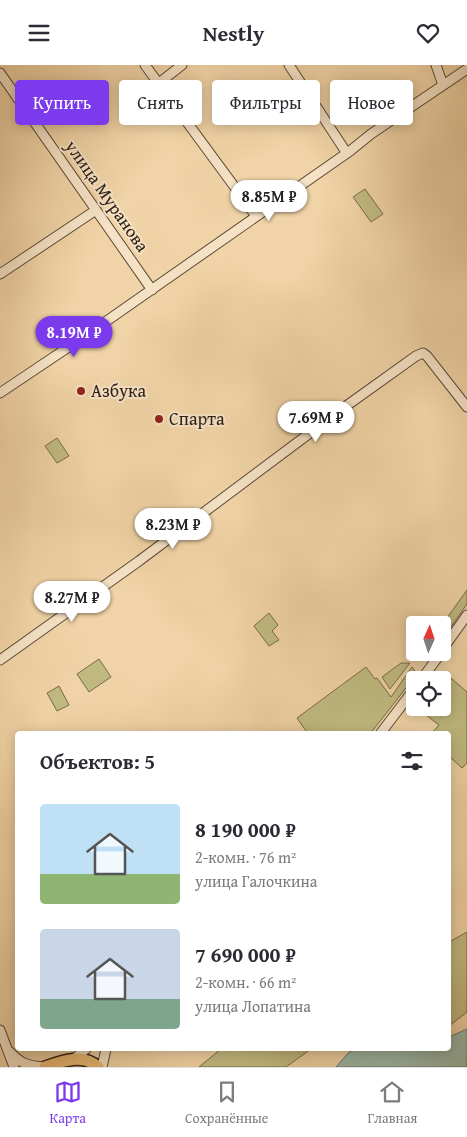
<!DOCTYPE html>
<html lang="ru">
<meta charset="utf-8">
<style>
:root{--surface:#fff;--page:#f2f2f3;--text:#2b2b33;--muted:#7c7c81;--line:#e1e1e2;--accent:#7c3aed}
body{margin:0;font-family:"Gentium Book Plus",serif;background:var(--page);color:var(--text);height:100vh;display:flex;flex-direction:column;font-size:19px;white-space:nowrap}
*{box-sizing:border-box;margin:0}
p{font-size:16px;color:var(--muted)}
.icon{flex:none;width:28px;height:28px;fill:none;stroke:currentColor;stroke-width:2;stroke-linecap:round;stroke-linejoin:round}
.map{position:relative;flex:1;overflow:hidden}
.details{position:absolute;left:15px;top:666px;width:436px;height:320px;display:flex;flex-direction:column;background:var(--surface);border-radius:5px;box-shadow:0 2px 12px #0003}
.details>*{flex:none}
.hud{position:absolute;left:15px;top:15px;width:438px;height:45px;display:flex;gap:10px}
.needle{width:32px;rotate:3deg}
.controls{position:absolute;left:406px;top:551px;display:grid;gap:10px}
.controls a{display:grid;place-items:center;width:45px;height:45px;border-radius:5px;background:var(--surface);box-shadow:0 2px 12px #0003;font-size:25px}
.price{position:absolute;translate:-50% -42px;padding:0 11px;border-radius:18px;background:#fff;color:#222;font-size:16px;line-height:32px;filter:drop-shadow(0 1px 2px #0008)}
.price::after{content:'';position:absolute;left:50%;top:30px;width:15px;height:11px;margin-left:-8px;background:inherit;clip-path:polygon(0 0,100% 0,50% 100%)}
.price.on{background:var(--accent);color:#fff}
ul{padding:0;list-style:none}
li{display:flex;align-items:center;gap:15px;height:125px;padding:0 25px}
li span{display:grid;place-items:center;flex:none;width:140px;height:100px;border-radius:5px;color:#555}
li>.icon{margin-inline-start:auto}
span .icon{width:60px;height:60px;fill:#fffc;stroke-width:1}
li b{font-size:21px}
h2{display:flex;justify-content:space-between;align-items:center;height:60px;padding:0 25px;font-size:21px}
.pill{padding:0 18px;border-radius:5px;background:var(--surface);box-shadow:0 2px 12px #0003;font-size:18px;line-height:45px}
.pill.on{background:var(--accent);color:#fff}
header{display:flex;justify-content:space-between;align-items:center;height:65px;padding:0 25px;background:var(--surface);font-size:22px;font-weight:800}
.tab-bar{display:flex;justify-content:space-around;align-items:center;height:70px;border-top:1px solid var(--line);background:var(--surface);font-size:14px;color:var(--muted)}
.tab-bar a{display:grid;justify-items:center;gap:2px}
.tab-bar .on{color:var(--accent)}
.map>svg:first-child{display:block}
</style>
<header><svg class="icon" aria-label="menu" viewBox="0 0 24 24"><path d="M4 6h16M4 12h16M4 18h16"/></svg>Nestly<svg class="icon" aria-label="heart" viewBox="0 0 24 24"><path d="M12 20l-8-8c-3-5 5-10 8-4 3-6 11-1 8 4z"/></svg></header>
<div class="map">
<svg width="467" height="1002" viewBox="0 0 467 1002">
<rect width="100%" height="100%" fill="#f0d3a6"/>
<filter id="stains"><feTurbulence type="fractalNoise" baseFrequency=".004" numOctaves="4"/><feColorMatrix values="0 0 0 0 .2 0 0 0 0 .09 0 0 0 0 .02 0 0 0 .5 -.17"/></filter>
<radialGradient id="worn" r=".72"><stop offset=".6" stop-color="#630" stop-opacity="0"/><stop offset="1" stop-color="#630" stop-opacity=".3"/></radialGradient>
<path fill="#c1ba81" stroke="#766b4a" d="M 365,124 L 383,149 L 371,157 L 353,132 Z
M 57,373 L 69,391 L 57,398 L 45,381 Z
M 467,525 L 467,539 L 443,573 L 442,560 Z
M 269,548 L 278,560 L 272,566 L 279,575 L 269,581 L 254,561 Z
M 99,594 L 111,612 L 89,627 L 77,609 Z
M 401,598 L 410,598 L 390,624 L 382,612 Z
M 366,602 L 375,614 L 377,613 L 391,632 L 412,602 L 417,609 L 370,669 L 308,669 L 297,653 Z
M 444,607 L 467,627 L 467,698 L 462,703 L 449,691 L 449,669 L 431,669 L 439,660 L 417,643 L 442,642 L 442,615 L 438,615 Z
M 59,621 L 69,640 L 57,646 L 47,628 Z
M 467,867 L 467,947 L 449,961 L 449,877 Z
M 221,984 L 311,984 L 286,1002 L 199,1002 Z"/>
<path fill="#9ab8a8" stroke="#6e7a6c" d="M 467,964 L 467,1002 L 336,1002 L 349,987 L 358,984 L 449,984 L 449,972 Z"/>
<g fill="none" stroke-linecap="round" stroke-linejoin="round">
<defs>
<path id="minor" d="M 145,0 L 256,151
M 289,0 L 346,87
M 436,0 L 443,20
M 0,8 L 152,225
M 159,18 L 182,0
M 0,209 L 96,145
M 0,328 L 88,269 L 350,86 L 371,69 L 467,4
M 442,585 L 467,550
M 0,595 L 139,496 L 342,344 L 416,291 L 423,288 L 427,291 L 467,342
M 421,615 L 441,588
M 380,669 L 415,623
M 0,965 L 14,1002
M 9,986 C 21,999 28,1001 45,1002
M 74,994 L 86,984
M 102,1002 L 106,984"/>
<path id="major" d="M 45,1002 C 62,996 83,988 98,1002"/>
</defs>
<use href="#minor" stroke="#5c4a38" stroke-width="11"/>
<use href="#major" stroke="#2b1c13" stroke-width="14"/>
<use href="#minor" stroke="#f5e2c5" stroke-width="9"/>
<use href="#major" stroke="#e8ba73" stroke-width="11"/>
</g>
<g fill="#8f2418" stroke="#f5e2c5" stroke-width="2">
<circle cx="81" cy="326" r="5"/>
<circle cx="159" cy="354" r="5"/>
</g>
<g text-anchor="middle" stroke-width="4" stroke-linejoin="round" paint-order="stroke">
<g font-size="18" fill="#2b1c13" stroke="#f5e2c5">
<text transform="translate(107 131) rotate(55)" y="6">улица Муранова</text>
</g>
<g font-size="18" fill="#2b1c13" stroke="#f5e2c5" text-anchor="start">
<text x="91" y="332">Азбука</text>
<text x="169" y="360">Спарта</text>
</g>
</g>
<rect width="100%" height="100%" filter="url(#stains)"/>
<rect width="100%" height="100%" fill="url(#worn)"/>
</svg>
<div class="controls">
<a><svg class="needle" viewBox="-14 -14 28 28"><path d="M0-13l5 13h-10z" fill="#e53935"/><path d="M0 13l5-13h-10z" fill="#7c7c81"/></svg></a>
<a><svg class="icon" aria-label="locate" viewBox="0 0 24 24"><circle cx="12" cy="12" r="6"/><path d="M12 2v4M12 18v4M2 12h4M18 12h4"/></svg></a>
</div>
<b class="price" style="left:269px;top:157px">8.85M ₽</b>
<b class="price on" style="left:74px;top:293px">8.19M ₽</b>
<b class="price" style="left:316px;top:378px">7.69M ₽</b>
<b class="price" style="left:173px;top:485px">8.23M ₽</b>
<b class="price" style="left:72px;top:558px">8.27M ₽</b>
<div class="hud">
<a class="pill on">Купить</a>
<a class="pill">Снять</a>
<a class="pill">Фильтры</a>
<a class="pill">Новое</a>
</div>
<section class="details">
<h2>Объектов: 5<svg class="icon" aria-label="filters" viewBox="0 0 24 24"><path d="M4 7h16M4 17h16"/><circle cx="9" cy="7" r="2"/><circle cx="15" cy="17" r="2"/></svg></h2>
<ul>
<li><span style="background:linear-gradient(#bfe0f5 70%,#8fb573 0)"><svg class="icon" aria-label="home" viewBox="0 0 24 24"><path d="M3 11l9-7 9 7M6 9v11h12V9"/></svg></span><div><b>8 190 000 ₽</b><p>2-комн. · 76 m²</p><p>улица Галочкина</p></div></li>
<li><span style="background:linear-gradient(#c9d6e8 70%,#7fa58c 0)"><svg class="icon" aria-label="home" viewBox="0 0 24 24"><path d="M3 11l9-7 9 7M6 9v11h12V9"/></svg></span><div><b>7 690 000 ₽</b><p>2-комн. · 66 m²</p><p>улица Лопатина</p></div></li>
</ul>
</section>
</div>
<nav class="tab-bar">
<a class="on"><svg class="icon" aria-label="map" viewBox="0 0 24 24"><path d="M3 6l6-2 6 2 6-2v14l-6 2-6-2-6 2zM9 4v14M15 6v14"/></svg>Карта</a>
<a><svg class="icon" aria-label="saved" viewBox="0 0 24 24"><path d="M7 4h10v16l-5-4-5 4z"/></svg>Сохранённые</a>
<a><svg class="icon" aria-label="home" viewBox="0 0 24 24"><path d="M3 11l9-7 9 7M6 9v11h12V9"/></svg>Главная</a>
</nav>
